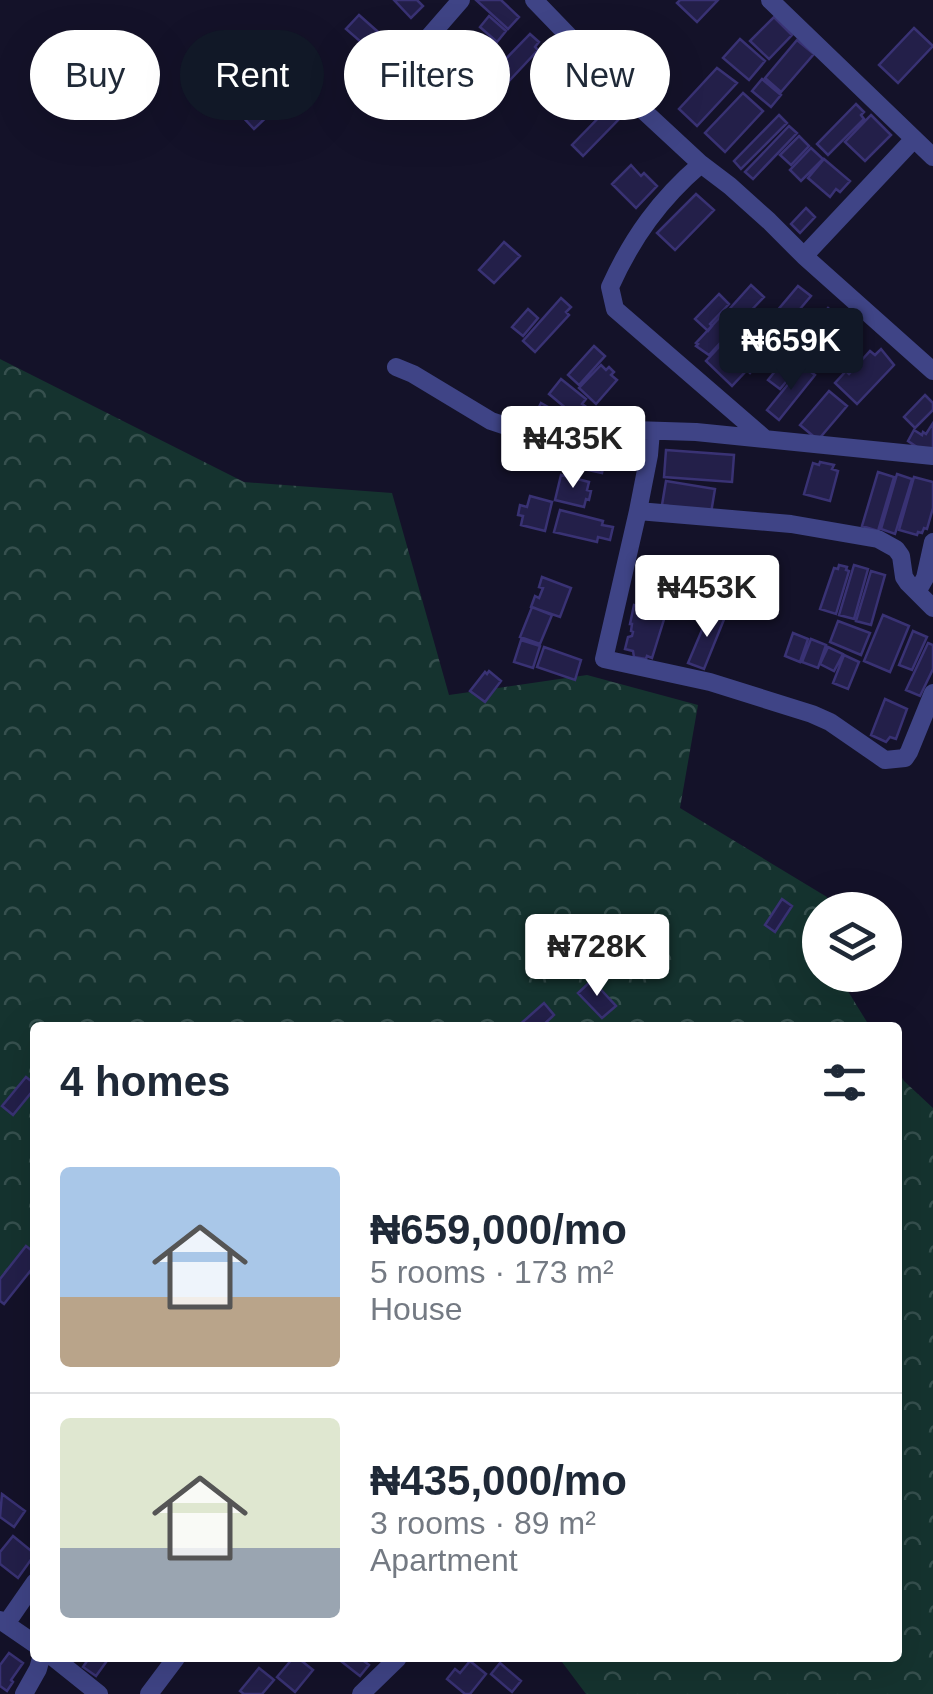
<!DOCTYPE html>
<meta charset="utf-8">
<style>
:root{--surface:#fff;--page:#f6f6f7;--text:#1f2937;--muted:#747a83;--line:#e0e1e3;--accent:#111827}
body{margin:0;font-family:Arial,sans-serif;background:var(--page);color:var(--text);height:100vh;display:flex;flex-direction:column;font-size:38px;white-space:nowrap}
*{box-sizing:border-box;margin:0}
p{font-size:32px;color:var(--muted)}
.icon{flex:none;width:55px;height:55px;fill:none;stroke:currentColor;stroke-width:2;stroke-linecap:round;stroke-linejoin:round}
.map{position:relative;flex:1;overflow:hidden}
.drawer{position:absolute;left:30px;top:1022px;width:872px;height:640px;display:flex;flex-direction:column;background:var(--surface);border-radius:10px;box-shadow:0 10px 40px #0002}
.drawer>*{flex:none}
.hud{position:absolute;left:30px;top:30px;width:875px;height:90px;display:flex;gap:20px}
.controls{position:absolute;left:802px;top:892px;display:grid;gap:20px}
.controls a{display:grid;place-items:center;width:100px;height:100px;border-radius:50%;background:var(--surface);box-shadow:0 10px 40px #0002;font-size:50px}
.price{position:absolute;translate:-50% -85px;padding:0 22px;border-radius:10px;background:#fff;color:#222;font-size:32px;line-height:65px;filter:drop-shadow(0 2px 5px #0008)}
.price::after{content:'';position:absolute;left:50%;top:60px;width:30px;height:22px;margin-left:-15px;background:inherit;clip-path:polygon(0 0,100% 0,50% 100%)}
.price.on{background:var(--accent);color:#fff}
ul{padding:0;list-style:none}
li{display:flex;align-items:center;gap:30px;height:250px;padding:0 30px}
li+li{border-top:2px solid var(--line)}
li span{display:grid;place-items:center;flex:none;width:280px;height:200px;border-radius:10px;color:#555}
li>.icon{margin-inline-start:auto}
span .icon{width:120px;height:120px;fill:#fffc;stroke-width:1}
li b{font-size:42px}
h2{display:flex;justify-content:space-between;align-items:center;height:120px;padding:0 30px;font-size:42px}
.chip{padding:0 35px;border-radius:45px;background:var(--surface);box-shadow:0 10px 40px #0002;font-size:35px;line-height:90px}
.chip.on{background:var(--accent);color:#fff}
.map>svg:first-child{display:block}
</style>
<div class="map">
<svg width="933" height="1694" viewBox="0 0 933 1694">
<defs>
<pattern id="forest-crowns" width="20" height="18" patternUnits="userSpaceOnUse" patternTransform="scale(2.5)"><rect width="20" height="18" fill="#15332f"/><path d="M2 6a3 3 0 1 1 6 0M12 15a3 3 0 1 1 6 0" fill="none" stroke="#36504e"/></pattern>
</defs>
<rect width="100%" height="100%" fill="#141229"/>
<path fill="url(#forest-crowns)" d="M 0,359 L 244,482 L 392,493 L 449,695 L 587,675 L 698,705 L 680,808 L 827,897 L 829,910 L 820,910 L 820,975 L 838,975 L 870,1027 L 35,1028 L 35,1275 L 15,1274 L 0,1294 Z
M 898,1071 L 904,1081 L 933,1108 L 933,1694 L 586,1694 L 559,1658 L 898,1658 Z"/>
<path fill="#231f49" stroke="#393274" stroke-width="2.5" d="M 394,0 L 417,0 L 423,6 L 411,18 Z
M 476,0 L 501,0 L 519,17 L 508,29 Z
M 680,0 L 718,0 L 697,22 L 677,3 Z
M 359,15 L 386,39 L 382,44 L 385,47 L 377,56 L 346,29 Z
M 489,16 L 506,31 L 497,42 L 480,27 Z
M 774,17 L 792,35 L 769,59 L 750,41 Z
M 914,28 L 933,46 L 898,83 L 879,65 Z
M 530,34 L 539,42 L 535,47 L 538,50 L 510,80 L 497,68 Z
M 740,39 L 765,61 L 749,80 L 723,58 Z
M 797,40 L 814,54 L 781,92 L 765,78 Z
M 717,68 L 737,83 L 697,126 L 679,109 Z
M 494,72 L 505,85 L 493,96 L 482,83 Z
M 762,79 L 781,95 L 771,107 L 752,91 Z
M 743,93 L 763,111 L 725,152 L 705,133 Z
M 261,95 L 275,109 L 254,129 L 241,115 L 247,110 L 244,108 Z
M 856,104 L 864,112 L 861,115 L 864,119 L 828,155 L 817,144 Z
M 611,105 L 622,116 L 583,156 L 572,145 Z
M 779,115 L 787,123 L 741,169 L 734,161 Z
M 871,115 L 891,135 L 865,161 L 845,142 Z
M 789,126 L 797,133 L 753,179 L 745,172 Z
M 799,136 L 809,146 L 791,165 L 780,155 Z
M 811,148 L 823,159 L 801,181 L 790,170 Z
M 824,159 L 850,181 L 840,192 L 836,189 L 830,197 L 808,178 Z
M 631,165 L 641,176 L 644,173 L 657,186 L 636,208 L 612,184 Z
M 696,194 L 714,210 L 675,250 L 657,233 Z
M 806,208 L 815,217 L 800,233 L 791,224 Z
M 504,242 L 520,256 L 494,283 L 479,270 Z
M 751,285 L 764,297 L 737,325 L 725,314 Z
M 798,286 L 811,296 L 778,335 L 766,324 Z
M 719,294 L 729,304 L 710,324 L 712,326 L 708,331 L 695,319 Z
M 561,298 L 571,307 L 566,312 L 569,315 L 535,352 L 523,341 Z
M 828,308 L 841,319 L 817,347 L 804,336 Z
M 528,309 L 538,318 L 523,336 L 512,327 Z
M 722,315 L 735,327 L 709,355 L 696,346 L 698,344 L 696,343 Z
M 747,317 L 761,329 L 733,359 L 746,371 L 732,386 L 706,361 Z
M 762,330 L 787,352 L 776,365 L 750,343 Z
M 749,344 L 763,357 L 750,373 L 735,360 Z
M 594,346 L 605,356 L 579,385 L 568,375 Z
M 881,349 L 894,365 L 857,404 L 835,383 L 846,371 L 849,374 L 870,351 L 875,355 Z
M 788,355 L 800,365 L 780,389 L 768,380 Z
M 601,365 L 606,370 L 609,367 L 614,372 L 611,375 L 617,380 L 596,404 L 579,388 Z
M 803,366 L 815,375 L 779,420 L 767,410 Z
M 561,379 L 586,399 L 582,404 L 585,406 L 579,413 L 577,412 L 574,415 L 549,394 Z
M 829,391 L 847,406 L 818,440 L 800,425 Z
M 925,395 L 933,403 L 933,410 L 915,428 L 904,417 Z
M 541,403 L 566,417 L 563,423 L 555,419 L 554,422 L 550,419 L 548,422 L 541,419 L 538,425 L 532,421 Z
M 933,423 L 933,451 L 920,449 L 908,441 L 914,430 L 922,435 L 923,432 L 926,434 Z
M 522,440 L 563,453 L 559,465 L 519,451 Z
M 580,445 L 610,450 L 607,464 L 604,463 L 602,473 L 570,466 L 574,449 Z
M 666,450 L 734,455 L 732,482 L 664,477 Z
M 820,462 L 834,465 L 832,469 L 838,471 L 830,501 L 804,494 L 813,463 L 819,465 Z
M 878,472 L 894,477 L 878,531 L 862,526 Z
M 897,474 L 912,479 L 895,534 L 881,529 Z
M 561,475 L 589,482 L 587,490 L 591,491 L 589,500 L 586,499 L 584,507 L 555,500 Z
M 914,477 L 933,482 L 933,508 L 927,529 L 924,528 L 922,533 L 918,532 L 917,535 L 899,530 Z
M 666,481 L 715,489 L 711,513 L 662,505 Z
M 530,496 L 552,502 L 545,531 L 521,525 L 523,516 L 518,515 L 520,505 L 527,507 Z
M 560,510 L 603,521 L 602,525 L 613,527 L 610,540 L 598,537 L 597,542 L 554,532 Z
M 839,565 L 847,567 L 846,570 L 849,571 L 836,614 L 820,609 L 834,568 L 838,569 Z
M 854,565 L 868,569 L 854,619 L 839,615 Z
M 871,571 L 885,575 L 871,625 L 856,621 Z
M 542,577 L 571,588 L 560,617 L 531,607 L 535,596 L 539,598 L 543,588 L 539,587 Z
M 634,605 L 666,613 L 652,658 L 647,656 L 646,659 L 634,657 L 633,651 L 625,649 L 628,637 L 632,636 L 633,632 L 631,631 L 632,624 L 630,624 Z
M 532,607 L 552,615 L 540,644 L 520,637 Z
M 710,611 L 725,617 L 704,669 L 688,663 Z
M 883,615 L 909,626 L 890,672 L 864,661 Z
M 838,621 L 870,633 L 861,655 L 830,642 Z
M 913,631 L 927,637 L 912,670 L 899,665 Z
M 793,633 L 808,639 L 800,662 L 785,656 Z
M 811,639 L 826,645 L 818,668 L 802,662 Z
M 521,640 L 540,646 L 533,668 L 514,662 Z
M 928,643 L 933,645 L 933,669 L 920,696 L 906,690 Z
M 544,647 L 581,660 L 575,680 L 537,667 Z
M 828,647 L 843,654 L 834,671 L 820,664 Z
M 844,655 L 859,662 L 848,689 L 833,683 Z
M 489,671 L 501,681 L 485,702 L 470,691 L 485,672 L 487,674 Z
M 885,699 L 907,709 L 896,739 L 890,737 L 886,742 L 871,735 Z
M 782,899 L 792,906 L 775,932 L 765,925 Z
M 592,980 L 616,1006 L 602,1018 L 578,993 Z
M 544,1003 L 554,1015 L 540,1028 L 516,1028 Z
M 26,1077 L 35,1084 L 35,1088 L 13,1115 L 2,1106 Z
M 26,1246 L 35,1253 L 35,1265 L 4,1304 L 0,1301 L 0,1279 Z
M 2,1494 L 25,1511 L 14,1527 L 0,1517 Z
M 13,1536 L 35,1554 L 18,1578 L 0,1564 L 0,1552 Z
M 9,1653 L 23,1663 L 11,1680 L 13,1682 L 7,1691 L 0,1686 L 0,1665 Z
M 89,1658 L 109,1658 L 96,1676 L 83,1667 Z
M 293,1658 L 298,1658 L 313,1670 L 295,1692 L 277,1677 Z
M 337,1658 L 360,1658 L 369,1665 L 360,1676 Z
M 470,1661 L 486,1674 L 470,1694 L 465,1694 L 447,1679 L 455,1669 L 460,1673 Z
M 500,1663 L 521,1681 L 512,1692 L 491,1674 Z
M 259,1668 L 274,1680 L 262,1694 L 244,1694 L 240,1691 Z"/>
<g fill="none" stroke-linecap="round" stroke-linejoin="round">
<path stroke="#3f4486" stroke-width="18" d="M 534,0 L 619,88 L 701,164
M 770,0 L 933,157
M 387,85 L 461,0
M 804,256 L 913,140
M 396,367 L 413,374 L 491,421 L 512,428 L 533,431 L 602,429 L 696,432 L 933,456
M 651,431 L 649,455 L 638,511 L 604,659 L 710,682 L 812,714 L 830,722 L 885,760 L 905,758 L 909,752 L 933,693
M 763,437 L 615,309 L 610,287 C 632,238 660,199 701,164 L 730,186 L 769,221 L 804,256 L 933,371
M 638,511 L 791,524 L 878,539 L 896,549 L 901,556 L 904,577 L 908,583 L 933,608
M 917,592 L 925,578 L 933,542
M 0,1620 L 35,1644
M 6,1624 L 35,1582
M 54,1658 L 99,1694
M 24,1694 L 38,1669 L 41,1658
M 149,1694 L 176,1658
M 361,1694 L 398,1658"/>
</g>
</svg>
<div class="controls">
<a><svg class="icon" aria-label="layers" viewBox="0 0 24 24"><path d="M12 4l9 5-9 5-9-5zM3 14l9 5 9-5"/></svg></a>
</div>
<b class="price on" style="left:791px;top:393px">₦659K</b>
<b class="price" style="left:573px;top:491px">₦435K</b>
<b class="price" style="left:707px;top:640px">₦453K</b>
<b class="price" style="left:597px;top:999px">₦728K</b>
<div class="hud">
<a class="chip">Buy</a>
<a class="chip on">Rent</a>
<a class="chip">Filters</a>
<a class="chip">New</a>
</div>
<section class="drawer">
<h2>4 homes<svg class="icon" aria-label="filters" viewBox="0 0 24 24"><path d="M4 7h16M4 17h16"/><circle cx="9" cy="7" r="2"/><circle cx="15" cy="17" r="2"/></svg></h2>
<ul>
<li><span style="background:linear-gradient(#a9c7e8 65%,#b9a48a 0)"><svg class="icon" aria-label="home" viewBox="0 0 24 24"><path d="M3 11l9-7 9 7M6 9v11h12V9"/></svg></span><div><b>₦659,000/mo</b><p>5 rooms · 173 m²</p><p>House</p></div></li>
<li><span style="background:linear-gradient(#dfe7d0 65%,#9aa5b1 0)"><svg class="icon" aria-label="home" viewBox="0 0 24 24"><path d="M3 11l9-7 9 7M6 9v11h12V9"/></svg></span><div><b>₦435,000/mo</b><p>3 rooms · 89 m²</p><p>Apartment</p></div></li>
</ul>
</section>
</div>
